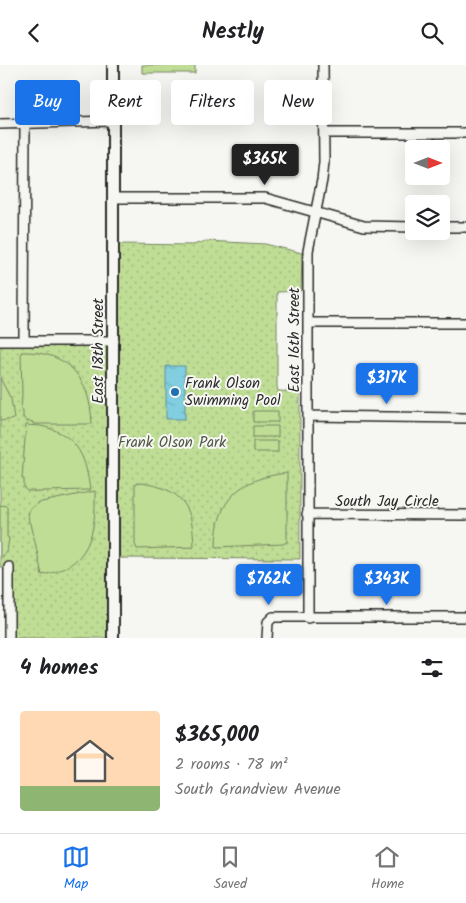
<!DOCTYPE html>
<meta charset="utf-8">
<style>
:root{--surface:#fff;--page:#f2f2f2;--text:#202124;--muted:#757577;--line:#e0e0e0;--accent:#1a73e8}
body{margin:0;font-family:Kalam,sans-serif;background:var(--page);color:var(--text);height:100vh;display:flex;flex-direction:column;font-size:19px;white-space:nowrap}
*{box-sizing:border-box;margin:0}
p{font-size:16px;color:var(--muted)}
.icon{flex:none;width:28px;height:28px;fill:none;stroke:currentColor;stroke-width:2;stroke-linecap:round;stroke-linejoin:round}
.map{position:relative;height:573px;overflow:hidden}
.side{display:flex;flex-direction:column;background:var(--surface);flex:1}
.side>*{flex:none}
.hud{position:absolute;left:15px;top:15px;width:436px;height:45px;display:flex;gap:10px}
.needle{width:32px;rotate:90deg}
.buttons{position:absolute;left:405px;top:75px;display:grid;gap:10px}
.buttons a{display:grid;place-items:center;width:45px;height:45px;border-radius:5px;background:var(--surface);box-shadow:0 5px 20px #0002;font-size:25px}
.price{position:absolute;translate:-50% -42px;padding:0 11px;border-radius:5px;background:var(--accent);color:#fff;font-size:16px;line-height:32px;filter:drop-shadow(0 1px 2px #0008)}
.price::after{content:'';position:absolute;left:50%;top:30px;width:15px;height:11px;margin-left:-8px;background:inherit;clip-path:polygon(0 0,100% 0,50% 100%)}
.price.selected{background:#222;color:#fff}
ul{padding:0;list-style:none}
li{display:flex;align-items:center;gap:15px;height:125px;padding:0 20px}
li span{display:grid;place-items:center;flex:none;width:140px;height:100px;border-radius:5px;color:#555}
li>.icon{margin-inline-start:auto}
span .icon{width:60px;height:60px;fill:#fffc;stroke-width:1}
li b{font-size:21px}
h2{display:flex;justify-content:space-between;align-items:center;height:60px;padding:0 20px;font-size:21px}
.tag{padding:0 18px;border-radius:5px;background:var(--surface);box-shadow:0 5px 20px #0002;font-size:18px;line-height:45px}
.tag.selected{background:var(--accent);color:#fff}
header{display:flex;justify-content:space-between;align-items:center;height:65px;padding:0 20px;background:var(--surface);font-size:22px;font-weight:700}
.tabs{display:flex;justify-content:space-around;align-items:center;height:70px;border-top:1px solid var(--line);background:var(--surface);font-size:14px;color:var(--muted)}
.tabs a{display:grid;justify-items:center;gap:2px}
.tabs .selected{color:var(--accent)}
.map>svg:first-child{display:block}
</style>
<header><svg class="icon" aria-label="back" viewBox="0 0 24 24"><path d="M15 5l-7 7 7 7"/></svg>Nestly<svg class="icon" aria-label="search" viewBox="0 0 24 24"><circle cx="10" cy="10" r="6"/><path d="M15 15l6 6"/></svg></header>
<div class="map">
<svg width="466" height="573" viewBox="0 0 466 573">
<defs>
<pattern id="park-dots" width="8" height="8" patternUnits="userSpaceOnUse" patternTransform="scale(1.25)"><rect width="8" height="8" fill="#bfdd95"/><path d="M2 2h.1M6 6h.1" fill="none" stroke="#a4be81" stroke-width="1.8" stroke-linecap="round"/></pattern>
<pattern id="water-ripples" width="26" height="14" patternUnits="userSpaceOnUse" patternTransform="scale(1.25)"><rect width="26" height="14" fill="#81cee0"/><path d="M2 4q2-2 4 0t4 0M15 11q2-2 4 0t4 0" fill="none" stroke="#70b1c0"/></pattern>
</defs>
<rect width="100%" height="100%" fill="#f6f6f2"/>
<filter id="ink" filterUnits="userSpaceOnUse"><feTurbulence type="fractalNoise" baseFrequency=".02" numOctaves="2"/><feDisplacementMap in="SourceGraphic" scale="10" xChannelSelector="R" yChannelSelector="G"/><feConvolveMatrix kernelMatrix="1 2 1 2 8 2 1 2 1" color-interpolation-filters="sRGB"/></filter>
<g filter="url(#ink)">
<path fill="url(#park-dots)" stroke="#758460" d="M 206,176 L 265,179 L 302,188 L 301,226 L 277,227 L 277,322 L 278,326 L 300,327 L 300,494 L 113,493 L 113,573 L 9,573 L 9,502 L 0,502 L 0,275 L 113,276 L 119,179 L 193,180 Z"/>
<path fill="#bfdd95" stroke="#758460" d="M 142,0 L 195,0 L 195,8 L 142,8 Z
M 21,287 C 69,286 90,313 92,359 L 33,359 L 33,357 L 26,356 L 23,352 L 23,346 L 21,346 L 22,329 Z
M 0,313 L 11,334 L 14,354 L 0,356 Z
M 253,346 L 278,346 L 278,357 L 253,357 Z
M 26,360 C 32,361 39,360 45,362 C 79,371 86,394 90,425 L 42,426 L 42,427 L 34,427 L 34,426 L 27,426 L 24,422 L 24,414 L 22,414 Z
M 253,361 L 278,361 L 278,372 L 253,372 Z
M 253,376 L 278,376 L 278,387 L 253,387 Z
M 287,408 L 287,477 L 283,479 L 216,482 C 216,433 241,413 287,408 Z
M 141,418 C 183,424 193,441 194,482 L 137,484 L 135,479 L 135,419 Z
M 95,426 C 96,468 90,502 42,510 L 31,458 L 29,458 C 28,449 27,443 38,439 L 37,438 Z
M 0,440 L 7,441 L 7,472 L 9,473 L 7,487 L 3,491 L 0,491 Z"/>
<path fill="url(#water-ripples)" stroke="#5f8d98" d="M 166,301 L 185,301 L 185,354 L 166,354 Z"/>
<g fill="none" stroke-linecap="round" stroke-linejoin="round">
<defs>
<path id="minor" d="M 0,59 L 113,56
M 324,68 L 466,68
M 113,133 L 265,133 L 364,161 L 414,162
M 441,162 L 466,162
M 308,258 L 466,258
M 0,276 L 114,276
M 24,276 L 25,59
M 308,351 L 466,353
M 307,449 L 466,450
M 308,553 L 308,186 L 322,115 L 324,97 L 323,0
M 9,573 L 9,502
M 267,573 L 268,557 L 273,552 L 466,552"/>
<path id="tertiary" d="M 113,573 L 113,0"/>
</defs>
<use href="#minor" stroke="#2b2b2b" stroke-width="12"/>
<use href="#tertiary" stroke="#2b2b2b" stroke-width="14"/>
<use href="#minor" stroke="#f6f6f2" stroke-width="9"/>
<use href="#tertiary" stroke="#f6f6f2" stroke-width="10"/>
</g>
</g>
<circle fill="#1f6fb2" stroke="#f6f6f2" stroke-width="2" cx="175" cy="327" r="5"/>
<g text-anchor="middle" stroke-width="4" stroke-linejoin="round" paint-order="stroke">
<g font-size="15" fill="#2b2b2b" stroke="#f6f6f2">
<text transform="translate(294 275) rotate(-90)" y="5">East 16th Street</text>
<text transform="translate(98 286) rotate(-90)" y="5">East 18th Street</text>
<text x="387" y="441">South Jay Circle</text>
</g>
<g font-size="15" fill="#2b2b2b" stroke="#f6f6f2" text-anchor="start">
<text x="185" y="323">Frank Olson<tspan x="185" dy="17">Swimming Pool</tspan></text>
</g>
<g font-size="15" fill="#505846" stroke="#f6f6f2">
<text x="172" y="382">Frank Olson Park</text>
</g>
</g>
</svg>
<div class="buttons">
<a><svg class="needle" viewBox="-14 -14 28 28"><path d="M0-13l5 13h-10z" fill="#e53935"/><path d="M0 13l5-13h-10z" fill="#757577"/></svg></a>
<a><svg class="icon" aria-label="layers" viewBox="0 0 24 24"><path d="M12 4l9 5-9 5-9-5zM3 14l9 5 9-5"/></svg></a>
</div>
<b class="price selected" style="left:265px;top:121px">$365K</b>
<b class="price" style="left:387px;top:340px">$317K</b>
<b class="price" style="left:269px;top:541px">$762K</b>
<b class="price" style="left:387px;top:541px">$343K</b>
<div class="hud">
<a class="tag selected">Buy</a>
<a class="tag">Rent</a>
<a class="tag">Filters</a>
<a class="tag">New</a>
</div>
</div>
<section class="side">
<h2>4 homes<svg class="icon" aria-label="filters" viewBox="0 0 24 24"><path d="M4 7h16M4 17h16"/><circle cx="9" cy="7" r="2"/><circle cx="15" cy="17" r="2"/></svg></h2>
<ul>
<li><span style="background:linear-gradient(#ffd9b3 75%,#8fb573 0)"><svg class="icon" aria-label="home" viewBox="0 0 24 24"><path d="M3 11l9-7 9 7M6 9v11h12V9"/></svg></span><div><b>$365,000</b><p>2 rooms · 78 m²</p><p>South Grandview Avenue</p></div></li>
</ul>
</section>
<nav class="tabs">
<a class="selected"><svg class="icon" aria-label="map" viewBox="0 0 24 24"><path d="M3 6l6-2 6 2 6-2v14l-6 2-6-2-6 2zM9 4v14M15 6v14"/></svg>Map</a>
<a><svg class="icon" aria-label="saved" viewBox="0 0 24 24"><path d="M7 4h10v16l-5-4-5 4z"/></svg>Saved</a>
<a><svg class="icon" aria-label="home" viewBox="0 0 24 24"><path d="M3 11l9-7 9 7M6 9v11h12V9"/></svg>Home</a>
</nav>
